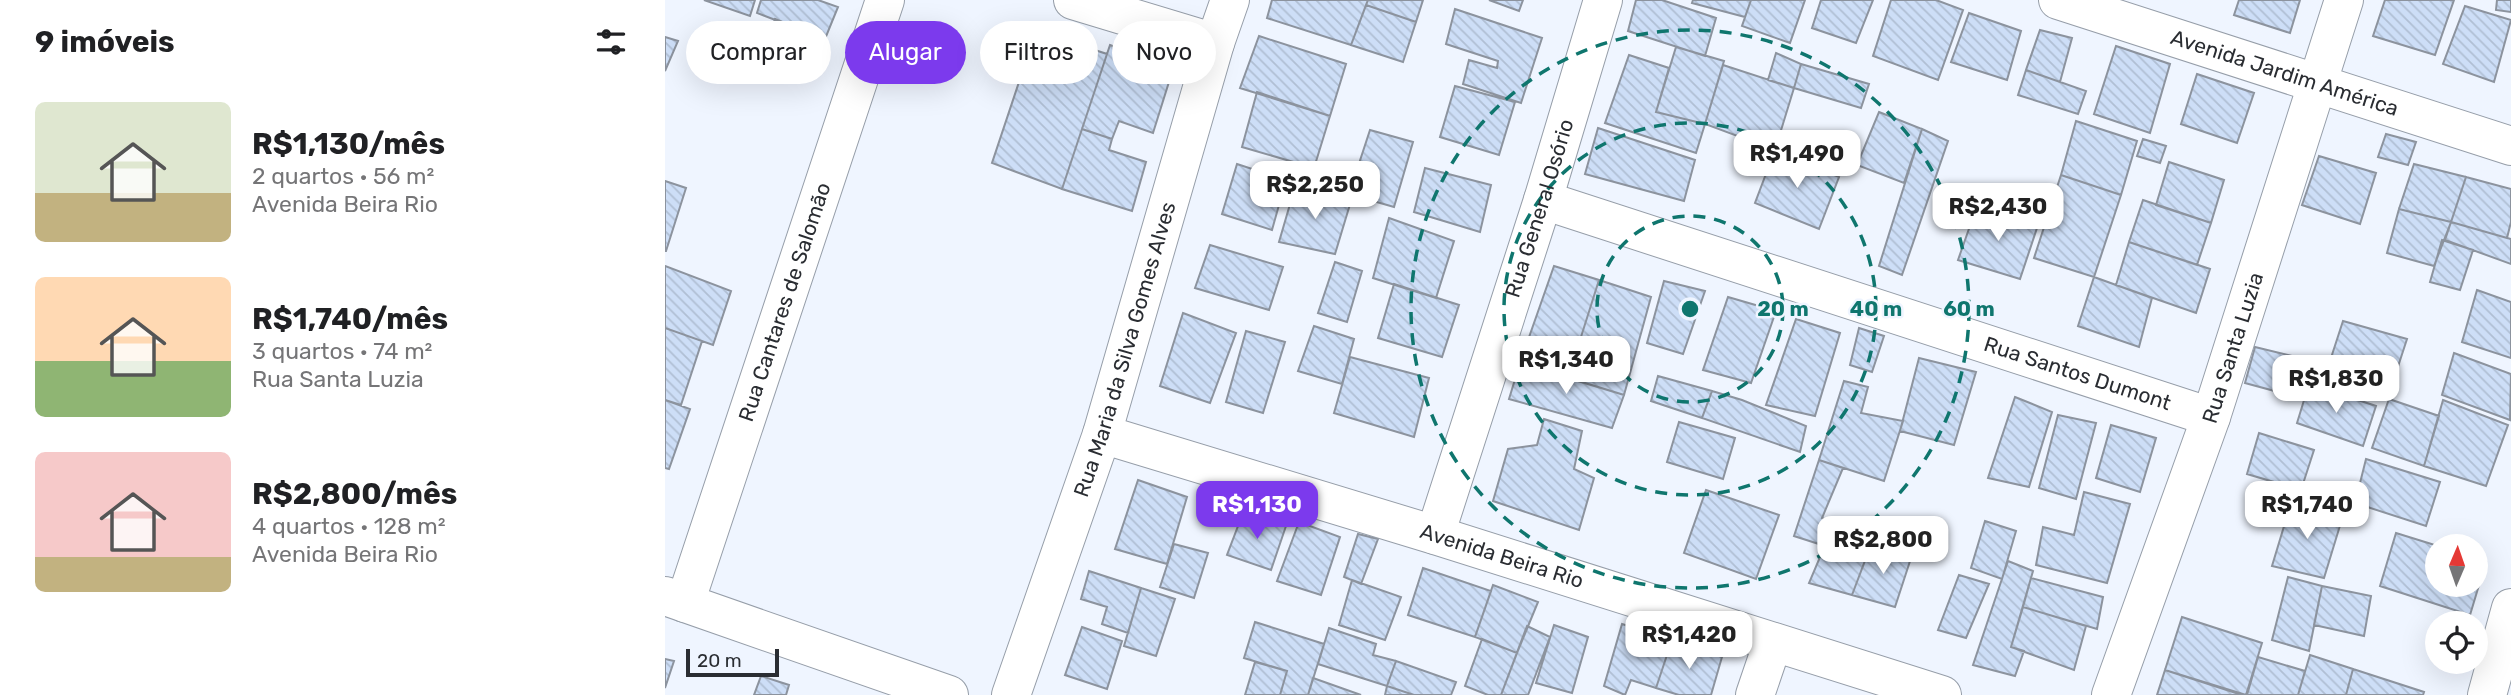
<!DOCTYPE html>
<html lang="pt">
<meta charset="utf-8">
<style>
:root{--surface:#fff;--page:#f6f6f6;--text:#202124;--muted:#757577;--accent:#7c3aed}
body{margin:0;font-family:Rubik,sans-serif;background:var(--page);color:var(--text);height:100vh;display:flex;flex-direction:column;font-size:26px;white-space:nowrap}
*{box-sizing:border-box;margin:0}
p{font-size:23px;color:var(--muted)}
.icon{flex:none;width:38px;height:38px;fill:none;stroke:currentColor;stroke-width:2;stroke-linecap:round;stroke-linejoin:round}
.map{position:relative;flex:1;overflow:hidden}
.side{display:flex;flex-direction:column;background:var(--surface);width:665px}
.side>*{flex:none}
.guide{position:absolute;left:21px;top:21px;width:665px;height:63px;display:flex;gap:14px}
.needle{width:46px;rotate:2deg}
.buttons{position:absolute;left:1760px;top:534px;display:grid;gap:14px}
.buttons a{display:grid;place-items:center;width:63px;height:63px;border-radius:50%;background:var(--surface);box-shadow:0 7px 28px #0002;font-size:35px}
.scale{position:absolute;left:21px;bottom:18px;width:93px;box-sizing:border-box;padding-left:7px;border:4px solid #2a2d32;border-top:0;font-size:19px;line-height:24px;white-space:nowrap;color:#2a2d32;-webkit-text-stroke:5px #eff5ff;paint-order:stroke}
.price{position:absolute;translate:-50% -60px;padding:0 16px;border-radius:14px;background:#fff;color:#222;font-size:23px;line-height:46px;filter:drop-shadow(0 2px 4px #0008)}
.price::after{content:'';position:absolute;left:50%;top:42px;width:21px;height:16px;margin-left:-10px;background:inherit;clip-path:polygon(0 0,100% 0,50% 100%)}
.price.active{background:var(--accent);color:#fff}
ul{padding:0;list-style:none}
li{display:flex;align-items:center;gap:21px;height:175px;padding:0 35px}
li span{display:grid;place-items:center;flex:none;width:196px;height:140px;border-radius:10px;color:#555}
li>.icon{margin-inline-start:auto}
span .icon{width:84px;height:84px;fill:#fffc;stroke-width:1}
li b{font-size:30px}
h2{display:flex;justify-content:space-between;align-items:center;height:84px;padding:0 35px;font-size:30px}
.chip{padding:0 24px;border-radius:32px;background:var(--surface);box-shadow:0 7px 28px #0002;font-size:24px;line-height:63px}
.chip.active{background:var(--accent);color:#fff}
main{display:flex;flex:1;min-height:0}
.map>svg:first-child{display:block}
</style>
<main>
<section class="side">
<h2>9 imóveis<svg class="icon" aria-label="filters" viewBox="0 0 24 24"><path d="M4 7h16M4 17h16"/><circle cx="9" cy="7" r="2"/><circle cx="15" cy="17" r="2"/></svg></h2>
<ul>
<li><span style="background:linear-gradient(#dfe7d0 65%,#c2b280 0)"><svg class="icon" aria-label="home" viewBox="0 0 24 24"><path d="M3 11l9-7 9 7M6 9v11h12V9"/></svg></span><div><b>R$1,130/mês</b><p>2 quartos · 56 m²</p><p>Avenida Beira Rio</p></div></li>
<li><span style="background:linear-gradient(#ffd9b3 60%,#8fb573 0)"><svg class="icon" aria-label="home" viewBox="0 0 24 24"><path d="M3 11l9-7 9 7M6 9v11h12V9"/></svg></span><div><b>R$1,740/mês</b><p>3 quartos · 74 m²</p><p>Rua Santa Luzia</p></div></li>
<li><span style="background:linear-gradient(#f6c9c9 75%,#c2b280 0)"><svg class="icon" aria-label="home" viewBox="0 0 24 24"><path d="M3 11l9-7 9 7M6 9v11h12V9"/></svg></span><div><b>R$2,800/mês</b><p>4 quartos · 128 m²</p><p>Avenida Beira Rio</p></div></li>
</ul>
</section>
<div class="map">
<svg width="1846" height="695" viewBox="0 0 1846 695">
<defs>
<pattern id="building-back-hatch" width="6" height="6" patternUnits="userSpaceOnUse" patternTransform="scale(1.75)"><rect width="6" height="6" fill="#cddef7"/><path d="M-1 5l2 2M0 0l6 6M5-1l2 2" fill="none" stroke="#b0bfd4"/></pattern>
</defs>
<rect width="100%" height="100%" fill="#eff5ff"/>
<path fill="url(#building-back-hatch)" stroke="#8c939e" stroke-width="2" d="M 39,0 L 90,0 L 85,16 Z
M 96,0 L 153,0 L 173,7 L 160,39 L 92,13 Z
M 607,0 L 703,0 L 686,45 L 602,18 Z
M 703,0 L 758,0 L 751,22 L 701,5 Z
M 824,0 L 858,0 L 854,11 Z
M 971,0 L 997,0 L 1051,18 L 1040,56 L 963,31 Z
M 1028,0 L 1086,0 L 1080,17 L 1027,3 Z
M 1086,0 L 1140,0 L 1125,43 L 1077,26 Z
M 1156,0 L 1208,0 L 1191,43 L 1147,28 Z
M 1226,0 L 1271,0 L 1298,10 L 1273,80 L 1208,56 Z
M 1574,0 L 1635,0 L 1625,33 L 1569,15 Z
M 1720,0 L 1789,0 L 1770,55 L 1708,36 Z
M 1832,0 L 1846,0 L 1846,12 L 1831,10 Z
M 701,5 L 751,22 L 738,62 L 686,45 Z
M 1800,6 L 1846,20 L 1829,82 L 1778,64 Z
M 790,9 L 877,38 L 856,103 L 798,84 L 804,60 L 832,68 L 833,61 L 781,44 Z
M 1304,13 L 1356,31 L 1342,80 L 1286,62 Z
M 110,19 L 160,39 L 146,72 L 99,52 Z
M 1375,30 L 1407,38 L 1395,82 L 1361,70 Z
M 371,31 L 442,54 L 397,189 L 327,163 Z
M 594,36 L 681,64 L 665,116 L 575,88 Z
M 0,37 L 13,41 L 0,71 Z
M 445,45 L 508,69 L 488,133 L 454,121 L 447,139 L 417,129 Z
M 1451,46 L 1505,64 L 1485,133 L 1429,114 Z
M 1011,47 L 1059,61 L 1040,124 L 991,112 Z
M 1111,53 L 1136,64 L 1129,88 L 1103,80 Z
M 964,55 L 1004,68 L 991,112 L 1040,124 L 1031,153 L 940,123 Z
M 1136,64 L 1204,84 L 1196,108 L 1129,88 Z
M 1058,65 L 1129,88 L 1110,150 L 1040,124 Z
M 1361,70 L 1421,91 L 1413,114 L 1353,95 Z
M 1532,74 L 1589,93 L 1572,143 L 1516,124 Z
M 790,86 L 850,102 L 834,155 L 775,137 Z
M 592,92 L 665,116 L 649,168 L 577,147 Z
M 1214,112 L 1257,129 L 1239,183 L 1192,165 Z
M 1411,121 L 1472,141 L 1456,195 L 1396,175 Z
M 933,128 L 1030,160 L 1019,201 L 920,174 Z
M 417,129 L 447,139 L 444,150 L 481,162 L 467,211 L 397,189 Z
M 1257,129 L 1283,141 L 1237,275 L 1214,266 Z
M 705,130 L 748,142 L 729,207 L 684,194 Z
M 1721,134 L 1751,142 L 1743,165 L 1713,157 Z
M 1478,139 L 1501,146 L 1495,163 L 1472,156 Z
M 1110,150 L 1174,177 L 1154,229 L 1090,203 Z
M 1654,156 L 1711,173 L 1695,224 L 1637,205 Z
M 1504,162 L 1559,180 L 1546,223 L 1491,205 Z
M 572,164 L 621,180 L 607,230 L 557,214 Z
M 1749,164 L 1801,177 L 1786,222 L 1734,209 Z
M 760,168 L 826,185 L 815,232 L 749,212 Z
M 1396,175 L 1456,195 L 1429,277 L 1369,258 Z
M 1801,177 L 1846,189 L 1846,222 L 1842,238 L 1786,222 Z
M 0,181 L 21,188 L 1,251 L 0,251 Z
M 630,187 L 686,201 L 670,254 L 614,242 Z
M 1478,200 L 1546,223 L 1532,265 L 1464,242 Z
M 1312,206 L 1373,225 L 1355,279 L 1293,260 Z
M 1734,209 L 1786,222 L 1769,266 L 1722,253 Z
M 724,218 L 789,241 L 771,298 L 708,278 Z
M 1786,222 L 1846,239 L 1846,264 L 1780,240 Z
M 1777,240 L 1808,250 L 1795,290 L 1765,282 Z
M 1464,242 L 1545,269 L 1531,313 L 1451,285 Z
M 545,245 L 618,267 L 604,310 L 530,288 Z
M 670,262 L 697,271 L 682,322 L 653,313 Z
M 0,266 L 66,291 L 48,345 L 0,328 Z
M 889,266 L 934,280 L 903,378 L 855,363 Z
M 1429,277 L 1487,298 L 1474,347 L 1413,326 Z
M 934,280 L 986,297 L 959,395 L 903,378 Z
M 999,281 L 1040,291 L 1018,354 L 982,343 Z
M 729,284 L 794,305 L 777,357 L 713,338 Z
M 1812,290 L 1846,302 L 1846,358 L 1797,342 Z
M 1063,297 L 1111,311 L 1086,383 L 1038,370 Z
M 518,313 L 571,333 L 545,403 L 495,386 Z
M 1131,319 L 1175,333 L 1150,416 L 1101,405 Z
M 1678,321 L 1742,339 L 1727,385 L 1664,364 Z
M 649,326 L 689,339 L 677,384 L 633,371 Z
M 0,328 L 37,341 L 16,405 L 0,400 Z
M 1194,328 L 1219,336 L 1207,372 L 1185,365 Z
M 581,331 L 620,342 L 598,413 L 561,402 Z
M 1590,347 L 1639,359 L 1628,396 L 1580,383 Z
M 1789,353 L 1846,374 L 1845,420 L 1777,395 Z
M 685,357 L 764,378 L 749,437 L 669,413 Z
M 1254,358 L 1311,372 L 1289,445 L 1235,431 Z
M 855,363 L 959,395 L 947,428 L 844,399 Z
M 993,376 L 1047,391 L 1037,418 L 986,401 Z
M 1179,381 L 1203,387 L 1196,413 L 1238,421 L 1219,481 L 1154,460 Z
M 1644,384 L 1711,406 L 1698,446 L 1632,423 Z
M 1047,391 L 1077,400 L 1141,426 L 1135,452 L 1037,418 Z
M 1350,397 L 1387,412 L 1364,487 L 1323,478 Z
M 1724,399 L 1774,416 L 1759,466 L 1707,448 Z
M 0,400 L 25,409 L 4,469 L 0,468 Z
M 1778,400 L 1843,425 L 1821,486 L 1759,466 Z
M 1393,415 L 1431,423 L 1411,499 L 1374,488 Z
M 879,419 L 917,431 L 909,469 L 929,478 L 914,530 L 828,501 L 843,449 L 872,445 Z
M 1014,422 L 1070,438 L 1058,479 L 1002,462 Z
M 1446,425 L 1491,438 L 1475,492 L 1431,478 Z
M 1594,433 L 1649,450 L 1636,490 L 1582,474 Z
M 1701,459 L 1775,482 L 1761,526 L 1690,503 Z
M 1154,460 L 1178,468 L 1157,518 L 1169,524 L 1160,546 L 1129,536 Z
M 473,480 L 522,497 L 502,564 L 450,549 Z
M 1041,490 L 1114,515 L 1091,579 L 1019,553 Z
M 1419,492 L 1465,504 L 1442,583 L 1371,565 L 1378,527 L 1409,535 Z
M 1626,503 L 1677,519 L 1659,578 L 1607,566 Z
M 578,513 L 621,526 L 606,570 L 562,555 Z
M 1320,521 L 1351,531 L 1337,579 L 1306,568 Z
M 634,522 L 675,537 L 656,595 L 612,581 Z
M 1169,524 L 1210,534 L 1187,595 L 1144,583 Z
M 1731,533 L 1773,546 L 1773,584 L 1811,584 L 1811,559 L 1821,562 L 1805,615 L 1715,586 Z
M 693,534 L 713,539 L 696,584 L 679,577 Z
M 509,544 L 543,553 L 529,598 L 495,587 Z
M 1206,545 L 1247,555 L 1230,607 L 1187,595 Z
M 1343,561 L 1368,571 L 1346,647 L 1359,651 L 1350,676 L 1308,665 Z
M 758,568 L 826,591 L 810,637 L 743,615 Z
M 424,571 L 476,588 L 463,633 L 437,624 L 442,607 L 416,599 Z
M 1294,575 L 1324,584 L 1301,638 L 1273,630 Z
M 1623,577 L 1657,586 L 1644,651 L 1607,640 Z
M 1366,578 L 1438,597 L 1432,629 L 1358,607 Z
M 687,580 L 736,597 L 720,640 L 674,625 Z
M 828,585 L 873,602 L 852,653 L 810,637 Z
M 1657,586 L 1706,596 L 1699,636 L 1649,625 Z
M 476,588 L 510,599 L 491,656 L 459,646 Z
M 1358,607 L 1421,626 L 1409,670 L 1346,647 Z
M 1517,617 L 1597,643 L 1581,695 L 1500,670 Z
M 590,622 L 659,644 L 643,695 L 615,695 L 622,671 L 579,658 Z
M 957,624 L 1007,640 L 991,688 L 966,680 L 960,695 L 939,686 Z
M 889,625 L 923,637 L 907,693 L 871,683 Z
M 862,626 L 885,637 L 863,695 L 836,695 Z
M 417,627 L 457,641 L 442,689 L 400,675 Z
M 664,628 L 711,644 L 708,655 L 731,661 L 722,686 L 653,664 Z
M 817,639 L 852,653 L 836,695 L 823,695 L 800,686 Z
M 1007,640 L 1057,657 L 1046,695 L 1014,695 L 991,688 Z
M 1645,655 L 1688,669 L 1681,695 L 1633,695 Z
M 1593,657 L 1640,671 L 1633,695 L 1582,695 Z
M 0,659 L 9,661 L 0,688 Z
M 731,661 L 791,682 L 786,695 L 749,695 L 722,686 Z
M 590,662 L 622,671 L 615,695 L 580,695 Z
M 1688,669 L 1759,692 L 1758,695 L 1681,695 Z
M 1500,670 L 1577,695 L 1492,695 Z
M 96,676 L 124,685 L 121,695 L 89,695 Z
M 648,678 L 696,695 L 643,695 Z
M 722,686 L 749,695 L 720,695 Z"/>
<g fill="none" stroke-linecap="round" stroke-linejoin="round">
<defs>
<g id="minor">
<path d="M 408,0 L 550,43"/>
<path id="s1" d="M 1393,0 L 1846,146"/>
<path id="s2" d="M 878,200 L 1546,417"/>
<path id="s3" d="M 437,434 L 770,535 L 1277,695"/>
<path id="s4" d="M 770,535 L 878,200 L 938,0"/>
<path d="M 0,596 L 284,695"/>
<path id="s5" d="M 20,603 L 220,0"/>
<path id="s6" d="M 346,695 L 437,434 L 550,43 L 565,0"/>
<path d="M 1090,695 L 1108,642"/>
<path id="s7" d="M 1446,695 L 1546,417 L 1679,0"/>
<path d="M 1822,695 L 1846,608"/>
</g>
</defs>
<use href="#minor" stroke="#969ea9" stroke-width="40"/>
<use href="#minor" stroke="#fff" stroke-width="38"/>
</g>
<g fill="none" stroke="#0f766e" stroke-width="3.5" stroke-dasharray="12 9">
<circle cx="1025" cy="309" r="93"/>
<circle cx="1025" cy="309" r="186"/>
<circle cx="1025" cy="309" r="279"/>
</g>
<g text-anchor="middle" stroke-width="5" stroke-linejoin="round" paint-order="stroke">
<g font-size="21" fill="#2a2d32" stroke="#eff5ff">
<text dy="7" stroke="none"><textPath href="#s1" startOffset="238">Avenida Jardim América</textPath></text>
<text dy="7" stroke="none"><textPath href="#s4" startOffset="343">Rua General Osório</textPath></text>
<text dy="7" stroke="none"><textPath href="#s5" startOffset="317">Rua Cantares de Salomão</textPath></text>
<text dy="7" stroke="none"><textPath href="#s6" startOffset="364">Rua Maria da Silva Gomes Alves</textPath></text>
<text dy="7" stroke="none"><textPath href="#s7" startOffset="368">Rua Santa Luzia</textPath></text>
<text dy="7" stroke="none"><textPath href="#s2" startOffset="562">Rua Santos Dumont</textPath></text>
<text dy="7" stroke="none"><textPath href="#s3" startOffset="418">Avenida Beira Rio</textPath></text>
</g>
</g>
<circle cx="1025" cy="309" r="10" fill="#0f766e" stroke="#eff5ff" stroke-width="3.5"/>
<g font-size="21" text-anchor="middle" font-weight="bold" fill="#0f766e" stroke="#eff5ff" stroke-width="5" stroke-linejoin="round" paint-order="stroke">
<text x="1118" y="316">20 m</text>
<text x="1211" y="316">40 m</text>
<text x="1304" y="316">60 m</text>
</g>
</svg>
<div class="buttons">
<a><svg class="needle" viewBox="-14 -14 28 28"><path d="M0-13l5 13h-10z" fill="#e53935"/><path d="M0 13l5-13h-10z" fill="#757577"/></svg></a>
<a><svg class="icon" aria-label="locate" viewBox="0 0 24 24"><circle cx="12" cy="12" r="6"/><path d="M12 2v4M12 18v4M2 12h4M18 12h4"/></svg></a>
</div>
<div class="scale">20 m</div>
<b class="price" style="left:1132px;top:190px">R$1,490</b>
<b class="price" style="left:650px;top:221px">R$2,250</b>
<b class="price" style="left:1333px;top:243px">R$2,430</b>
<b class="price" style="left:901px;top:396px">R$1,340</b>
<b class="price" style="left:1671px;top:415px">R$1,830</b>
<b class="price active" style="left:592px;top:541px">R$1,130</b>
<b class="price" style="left:1642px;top:541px">R$1,740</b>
<b class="price" style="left:1218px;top:576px">R$2,800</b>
<b class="price" style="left:1024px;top:671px">R$1,420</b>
<div class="guide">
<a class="chip">Comprar</a>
<a class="chip active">Alugar</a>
<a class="chip">Filtros</a>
<a class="chip">Novo</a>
</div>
</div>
</main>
